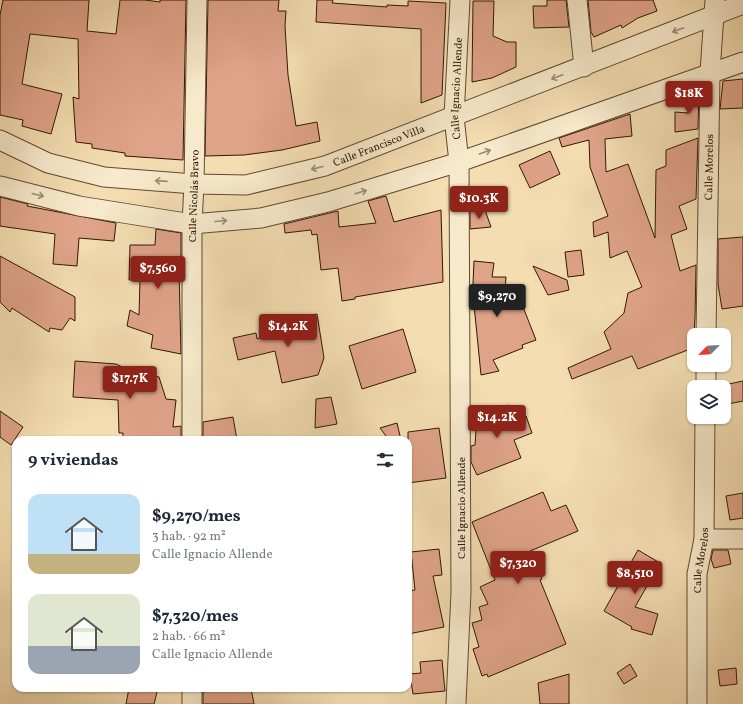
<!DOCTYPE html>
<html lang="es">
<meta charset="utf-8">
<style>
:root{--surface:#fff;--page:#f6f6f7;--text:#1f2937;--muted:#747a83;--accent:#8f2418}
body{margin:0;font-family:Vollkorn,serif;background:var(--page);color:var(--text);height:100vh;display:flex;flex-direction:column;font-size:15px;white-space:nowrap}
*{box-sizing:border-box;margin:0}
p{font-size:13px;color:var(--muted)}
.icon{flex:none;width:22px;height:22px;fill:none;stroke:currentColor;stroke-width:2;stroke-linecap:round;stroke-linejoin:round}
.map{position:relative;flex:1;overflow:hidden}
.details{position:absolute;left:12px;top:436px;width:400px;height:256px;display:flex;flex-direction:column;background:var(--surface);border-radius:12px;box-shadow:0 1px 3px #0004}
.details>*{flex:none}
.needle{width:26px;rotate:246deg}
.buttons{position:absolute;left:687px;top:328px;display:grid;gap:8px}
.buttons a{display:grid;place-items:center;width:44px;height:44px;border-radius:8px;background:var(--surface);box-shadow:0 1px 3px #0004;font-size:20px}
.price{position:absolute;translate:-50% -34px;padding:0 9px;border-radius:4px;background:var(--accent);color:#fff;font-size:13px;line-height:26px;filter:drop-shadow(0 1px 2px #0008)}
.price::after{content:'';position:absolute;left:50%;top:24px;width:12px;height:9px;margin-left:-6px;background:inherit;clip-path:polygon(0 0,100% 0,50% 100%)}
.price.selected{background:#222;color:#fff}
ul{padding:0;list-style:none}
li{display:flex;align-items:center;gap:12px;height:100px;padding:0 16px}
li span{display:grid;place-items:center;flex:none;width:112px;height:80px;border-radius:12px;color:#555}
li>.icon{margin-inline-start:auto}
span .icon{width:48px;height:48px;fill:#fffc;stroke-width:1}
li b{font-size:17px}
h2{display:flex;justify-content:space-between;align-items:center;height:48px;padding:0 16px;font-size:17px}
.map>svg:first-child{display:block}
</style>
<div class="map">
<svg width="743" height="704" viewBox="0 0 743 704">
<rect width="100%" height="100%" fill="#f3ddb1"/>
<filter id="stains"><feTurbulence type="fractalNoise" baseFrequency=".005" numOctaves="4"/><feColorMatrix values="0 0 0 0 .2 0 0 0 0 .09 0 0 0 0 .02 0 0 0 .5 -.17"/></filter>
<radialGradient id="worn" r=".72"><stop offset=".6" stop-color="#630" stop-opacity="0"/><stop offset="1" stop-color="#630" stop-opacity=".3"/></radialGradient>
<path fill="#dfa388" stroke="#301905" d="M 3,0 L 89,0 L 87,31 L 116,34 L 120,0 L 145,0 L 160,2 L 160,0 L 186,0 L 183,160 L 125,156 L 125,153 L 92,148 L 92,144 L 76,142 L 73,97 L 79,99 L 78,39 L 30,34 L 22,84 L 62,94 L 51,134 L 22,126 L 23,120 L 0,115 L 0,15 Z
M 208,0 L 279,0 L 278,11 L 286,11 L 285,26 L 288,75 L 296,126 L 317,122 L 320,141 L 282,150 L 244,155 L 205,156 Z
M 317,0 L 333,0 L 332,3 L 387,7 L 387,5 L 408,6 L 408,1 L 446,3 L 442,95 L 421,103 L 421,29 L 316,22 Z
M 547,0 L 566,0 L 569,27 L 534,28 L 533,6 L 547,6 Z
M 588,0 L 653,0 L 657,11 L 638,18 L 622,28 L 621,25 L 594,37 L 591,32 Z
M 473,1 L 494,1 L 493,36 L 507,42 L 516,42 L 516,67 L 492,78 L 472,82 Z
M 743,79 L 743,108 L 720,109 L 723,81 Z
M 699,89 L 698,129 L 675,132 L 675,112 L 688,113 L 689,93 Z
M 630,114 L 632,136 L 605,139 L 606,172 L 628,164 L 655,238 L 656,170 L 666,166 L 666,150 L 698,138 L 696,199 L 679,206 L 687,229 L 671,235 L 680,271 L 696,265 L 695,317 L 693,348 L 638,369 L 632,356 L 572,379 L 568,368 L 611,349 L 604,332 L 624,313 L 628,293 L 642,287 L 627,251 L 610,258 L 608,232 L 594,237 L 593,222 L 608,216 L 590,167 L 589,140 L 562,147 L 559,138 Z
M 550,151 L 560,174 L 530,188 L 519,165 Z
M 386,196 L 394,222 L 441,210 L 443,282 L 355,297 L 355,299 L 342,301 L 338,268 L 321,270 L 317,234 L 312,235 L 311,230 L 285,233 L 284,224 L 338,211 L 339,227 L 376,223 L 368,201 Z
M 0,197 L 28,204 L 27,206 L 116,223 L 114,241 L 79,238 L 77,266 L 53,264 L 55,234 L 0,226 Z
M 485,210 L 491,227 L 470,229 L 470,211 Z
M 156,229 L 181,233 L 181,270 L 179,270 L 181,354 L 151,348 L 153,335 L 127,326 L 130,310 L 139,315 L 140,280 L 129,280 L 130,245 L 155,245 Z
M 743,237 L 743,306 L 722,309 L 718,284 L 718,239 Z
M 581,250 L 584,275 L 568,277 L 565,252 Z
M 0,256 L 75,297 L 75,321 L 70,318 L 62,330 L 50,328 L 49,332 L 12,308 L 10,312 L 0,302 Z
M 474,261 L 494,263 L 492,277 L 506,277 L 505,293 L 516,289 L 536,340 L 522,345 L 523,348 L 493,360 L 499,371 L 481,375 L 474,305 L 472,306 Z
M 533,266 L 567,280 L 569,290 L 548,295 Z
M 317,314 L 324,358 L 318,375 L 282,383 L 275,351 L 238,360 L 233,338 L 256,333 L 257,339 L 299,317 Z
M 403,329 L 416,372 L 362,389 L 349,346 Z
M 75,361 L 116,364 L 146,378 L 147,375 L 159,377 L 166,399 L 176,400 L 173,427 L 181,426 L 181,440 L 123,440 L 123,433 L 119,433 L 118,400 L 73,397 Z
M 743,381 L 743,401 L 728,404 L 724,385 Z
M 331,397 L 337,424 L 315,428 L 316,399 Z
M 508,405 L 514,420 L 526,416 L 532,433 L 514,440 L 521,458 L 477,475 L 471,462 L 471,446 L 475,445 L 477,415 Z
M 0,411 L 23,427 L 11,445 L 0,437 Z
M 233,417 L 237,440 L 203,440 L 203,422 Z
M 397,423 L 401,440 L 389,440 L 380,428 Z
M 439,428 L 446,478 L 408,483 L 408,432 Z
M 543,492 L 551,511 L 566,505 L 578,531 L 530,551 L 542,579 L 540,580 L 566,644 L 488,677 L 487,674 L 482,676 L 473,649 L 479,647 L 472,623 L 482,620 L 479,607 L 488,604 L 480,587 L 495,580 L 472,522 Z
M 743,493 L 743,518 L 730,520 L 726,496 Z
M 439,549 L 442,575 L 433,576 L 444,627 L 408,634 L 408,591 L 415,590 L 411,552 Z
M 638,550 L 660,563 L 635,607 L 658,614 L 652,635 L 631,629 L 632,627 L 604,611 Z
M 713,550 L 728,550 L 731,564 L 714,568 L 711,559 Z
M 442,660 L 445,691 L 413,694 L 410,674 L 421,673 L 420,662 Z
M 630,664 L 637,676 L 624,684 L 617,673 Z
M 736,668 L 737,684 L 720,686 L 718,670 Z
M 569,674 L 569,704 L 540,704 L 538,683 Z
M 129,688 L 158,688 L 154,704 L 126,704 Z
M 238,688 L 251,688 L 254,704 L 203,704 L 203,692 Z"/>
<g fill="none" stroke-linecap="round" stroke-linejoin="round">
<defs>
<g id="minor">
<path d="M 577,0 L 584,67"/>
<path id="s1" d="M 0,140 L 48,163 L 104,177 L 194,184 L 246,185 L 325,166 L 743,4"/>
<path d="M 0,186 L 79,206 L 192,224 L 261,218 L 328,202 L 459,162 L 743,62"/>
<path id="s2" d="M 706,335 L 710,72 L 715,0"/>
<path d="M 706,387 L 706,365"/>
<path id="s3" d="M 192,440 L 192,224 L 194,184 L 197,0"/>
<path d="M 704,539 L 743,539"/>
<path d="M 192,688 L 192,704"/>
<path id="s4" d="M 456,704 L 461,592 L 459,162 L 454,117 L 460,0"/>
<path id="s5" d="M 697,704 L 697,574 L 704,539 L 705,417"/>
</g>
</defs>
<use href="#minor" stroke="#614a30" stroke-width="21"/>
<use href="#minor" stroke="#f7e9cc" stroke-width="19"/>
</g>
<defs><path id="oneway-shaft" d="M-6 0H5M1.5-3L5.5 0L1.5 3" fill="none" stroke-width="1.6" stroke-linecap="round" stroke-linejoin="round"/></defs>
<g stroke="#9d8b72">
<use href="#oneway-shaft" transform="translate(678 30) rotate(159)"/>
<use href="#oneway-shaft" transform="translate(557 77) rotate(159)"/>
<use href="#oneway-shaft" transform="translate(485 152) rotate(-20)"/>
<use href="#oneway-shaft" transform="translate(317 168) rotate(166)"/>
<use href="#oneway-shaft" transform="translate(161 181) rotate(-176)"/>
<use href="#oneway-shaft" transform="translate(361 192) rotate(-17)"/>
<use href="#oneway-shaft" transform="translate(38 195) rotate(14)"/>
<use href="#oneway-shaft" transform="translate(221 221) rotate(-5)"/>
</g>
<g text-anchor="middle" stroke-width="3" stroke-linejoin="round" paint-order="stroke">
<g font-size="11" fill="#301905" stroke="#f7e9cc">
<text dy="4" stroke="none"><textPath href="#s4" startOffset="616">Calle Ignacio Allende</textPath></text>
<text dy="4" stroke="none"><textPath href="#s1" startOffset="392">Calle Francisco Villa</textPath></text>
<text dy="4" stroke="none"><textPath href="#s2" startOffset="168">Calle Morelos</textPath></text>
<text dy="4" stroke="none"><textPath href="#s3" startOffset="244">Calle Nicolás Bravo</textPath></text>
<text transform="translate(461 508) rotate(-90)" y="4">Calle Ignacio Allende</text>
<text dy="4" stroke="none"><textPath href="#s5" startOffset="144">Calle Morelos</textPath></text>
</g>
</g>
<rect width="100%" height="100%" filter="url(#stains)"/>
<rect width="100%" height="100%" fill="url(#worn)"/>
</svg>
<div class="buttons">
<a><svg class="needle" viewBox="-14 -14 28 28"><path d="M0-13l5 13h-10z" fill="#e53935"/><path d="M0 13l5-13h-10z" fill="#747a83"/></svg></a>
<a><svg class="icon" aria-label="layers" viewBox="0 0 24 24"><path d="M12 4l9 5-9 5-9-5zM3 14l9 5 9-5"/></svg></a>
</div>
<b class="price" style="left:689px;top:115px">$18K</b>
<b class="price" style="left:479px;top:220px">$10.3K</b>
<b class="price" style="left:158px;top:290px">$7,560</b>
<b class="price selected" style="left:497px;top:318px">$9,270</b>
<b class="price" style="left:288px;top:348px">$14.2K</b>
<b class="price" style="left:130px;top:400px">$17.7K</b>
<b class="price" style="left:497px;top:439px">$14.2K</b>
<b class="price" style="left:518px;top:585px">$7,320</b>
<b class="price" style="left:635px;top:595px">$8,510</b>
<section class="details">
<h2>9 viviendas<svg class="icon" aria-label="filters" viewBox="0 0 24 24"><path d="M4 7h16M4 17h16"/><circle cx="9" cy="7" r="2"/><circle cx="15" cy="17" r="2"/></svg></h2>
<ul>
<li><span style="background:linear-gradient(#bfe0f5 75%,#c2b280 0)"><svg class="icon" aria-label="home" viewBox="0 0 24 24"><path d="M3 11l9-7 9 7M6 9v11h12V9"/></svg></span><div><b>$9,270/mes</b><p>3 hab. · 92 m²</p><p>Calle Ignacio Allende</p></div></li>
<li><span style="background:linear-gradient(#dfe7d0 65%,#9aa5b1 0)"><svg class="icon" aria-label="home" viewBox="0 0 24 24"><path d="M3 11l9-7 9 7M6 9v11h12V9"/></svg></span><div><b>$7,320/mes</b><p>2 hab. · 66 m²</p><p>Calle Ignacio Allende</p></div></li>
</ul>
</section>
</div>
